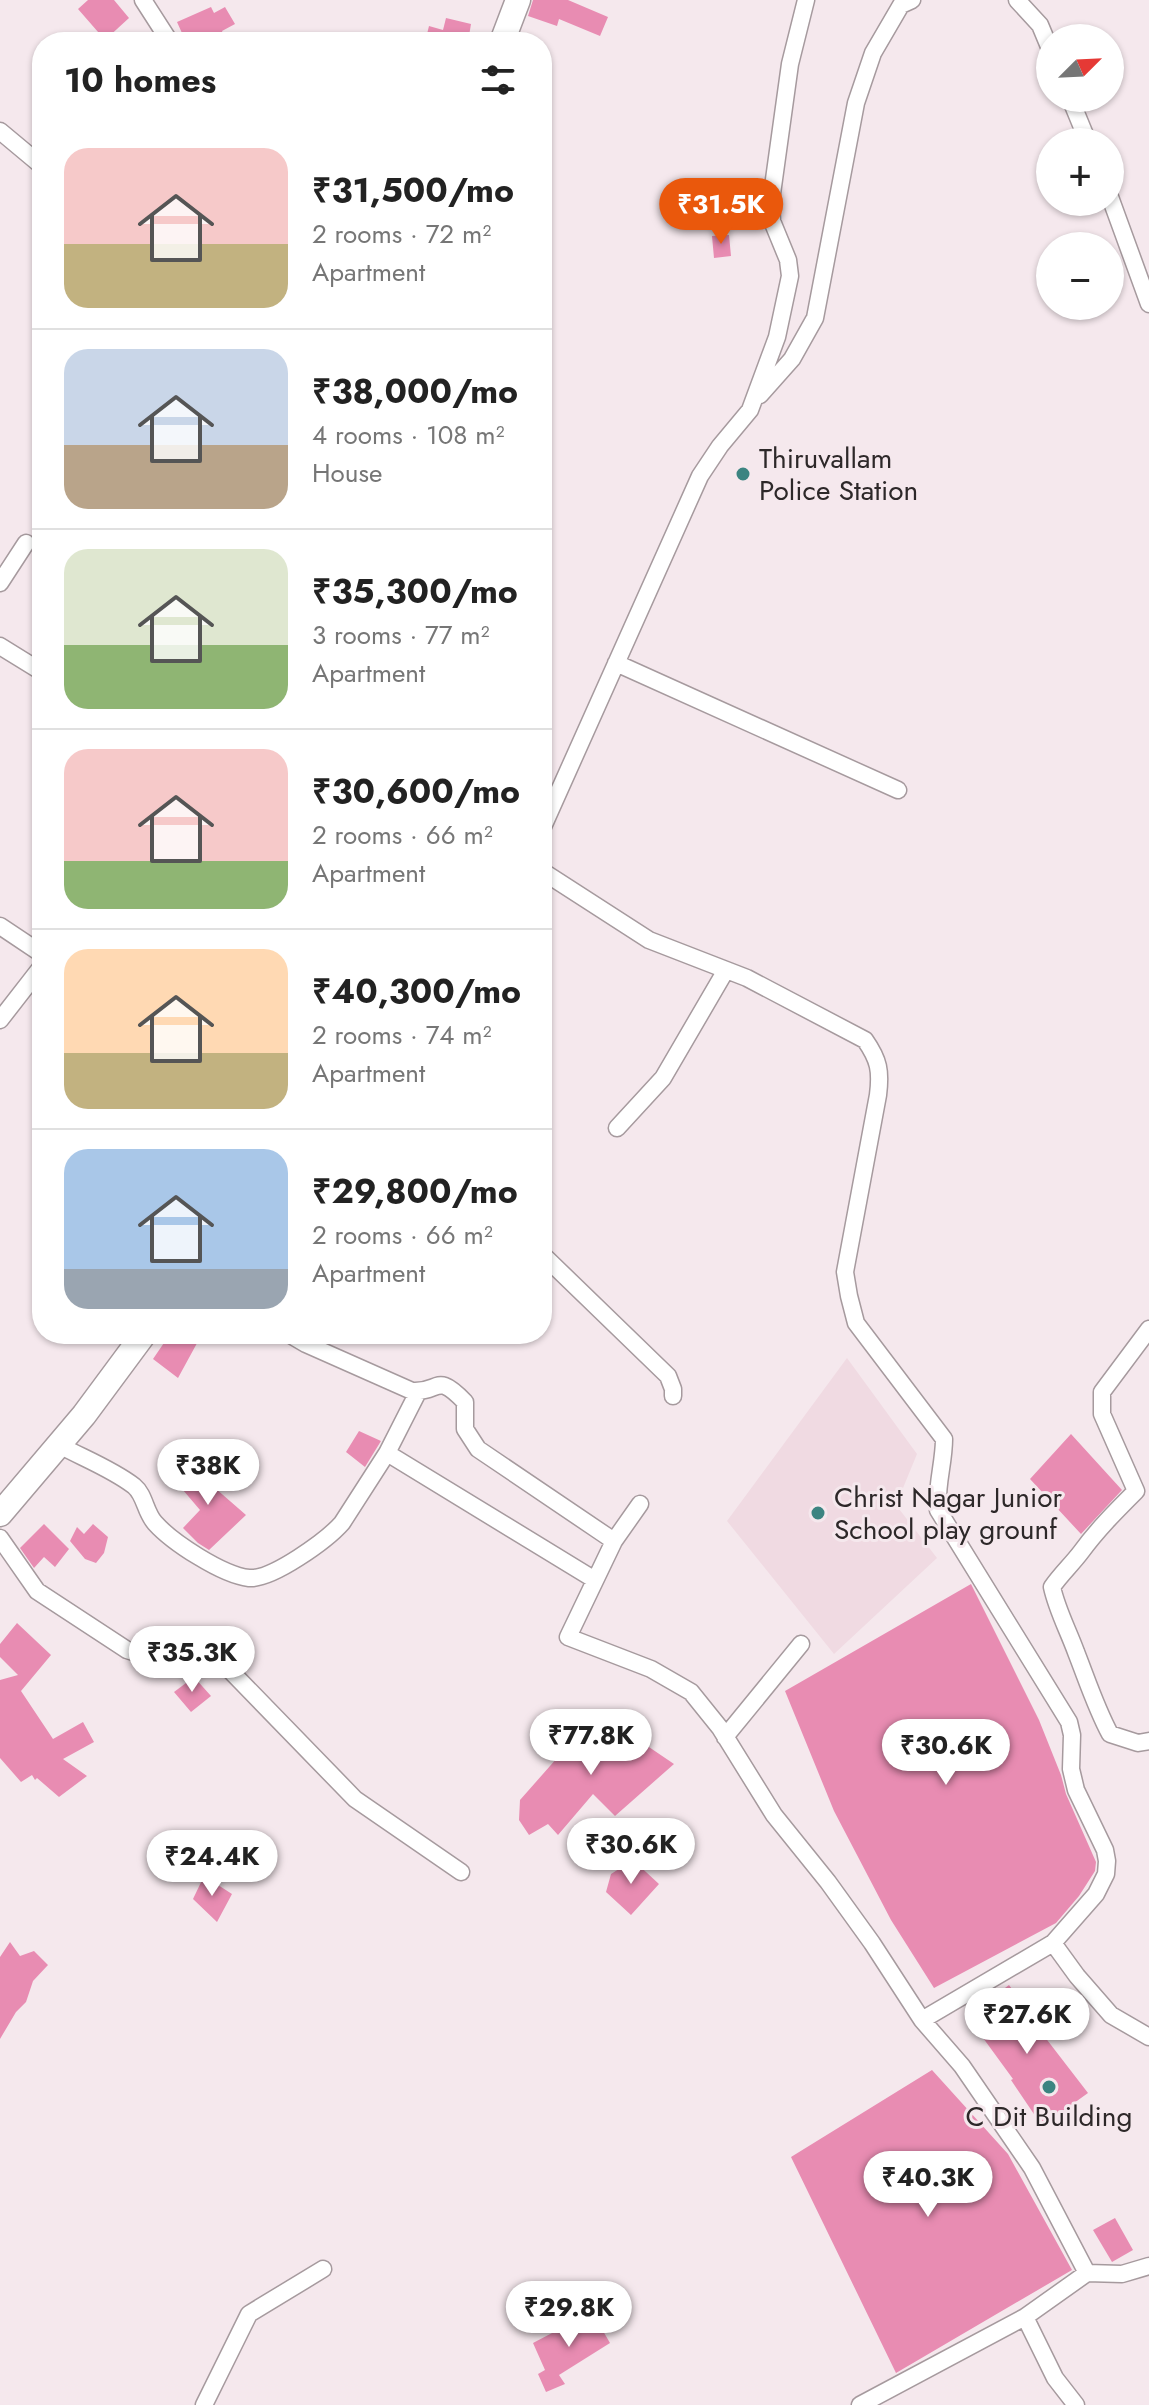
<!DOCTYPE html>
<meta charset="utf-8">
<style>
:root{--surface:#fff;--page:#f6f6f6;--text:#222;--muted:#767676;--line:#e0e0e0;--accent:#ea580c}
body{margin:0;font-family:Jost,sans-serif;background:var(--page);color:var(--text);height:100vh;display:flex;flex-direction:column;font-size:30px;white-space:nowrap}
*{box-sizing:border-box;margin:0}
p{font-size:26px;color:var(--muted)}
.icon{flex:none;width:44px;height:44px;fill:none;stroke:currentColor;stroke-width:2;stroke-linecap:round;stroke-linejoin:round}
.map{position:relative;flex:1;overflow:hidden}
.side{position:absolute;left:32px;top:32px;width:520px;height:1312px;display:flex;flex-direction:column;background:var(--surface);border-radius:32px;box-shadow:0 2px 6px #0004}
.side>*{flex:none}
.needle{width:52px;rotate:66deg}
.fabs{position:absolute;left:1036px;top:24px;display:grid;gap:16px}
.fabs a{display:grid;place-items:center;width:88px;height:88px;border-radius:50%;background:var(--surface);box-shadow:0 2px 6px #0004;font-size:40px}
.price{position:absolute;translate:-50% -68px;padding:0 18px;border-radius:28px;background:#fff;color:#222;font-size:26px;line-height:52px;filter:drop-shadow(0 2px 4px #0008)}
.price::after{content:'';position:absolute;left:50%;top:48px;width:24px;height:18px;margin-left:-12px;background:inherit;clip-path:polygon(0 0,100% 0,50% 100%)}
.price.on{background:var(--accent);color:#fff}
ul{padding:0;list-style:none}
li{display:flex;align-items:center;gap:24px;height:200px;padding:0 32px}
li+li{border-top:2px solid var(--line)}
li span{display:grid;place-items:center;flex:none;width:224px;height:160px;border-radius:24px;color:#555}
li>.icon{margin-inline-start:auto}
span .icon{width:96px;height:96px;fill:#fffc;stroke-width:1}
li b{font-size:34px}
h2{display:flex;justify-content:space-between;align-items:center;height:96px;padding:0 32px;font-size:34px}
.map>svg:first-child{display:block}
</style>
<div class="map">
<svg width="1149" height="2405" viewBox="0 0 1149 2405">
<rect width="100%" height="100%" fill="#f5e8ed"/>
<path fill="#f0dae2" d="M 847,1358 L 917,1454 L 896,1505 L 937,1558 L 834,1654 L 727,1521 Z"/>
<path fill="#e88cb2" d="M 88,0 L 114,0 L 129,18 L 105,40 L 78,9 Z
M 533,0 L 568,0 L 608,17 L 600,36 L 559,19 L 557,26 L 528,16 Z
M 211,7 L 214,13 L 225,7 L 235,24 L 222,31 L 226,42 L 186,42 L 177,22 Z
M 446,18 L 471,24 L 468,42 L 425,42 L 429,26 L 443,30 Z
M 729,235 L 731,256 L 714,258 L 712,236 Z
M 170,1334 L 202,1334 L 178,1378 L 153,1359 Z
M 359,1431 L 381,1441 L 365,1467 L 346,1452 Z
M 1071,1434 L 1122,1490 L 1081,1534 L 1030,1479 Z
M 199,1466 L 220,1472 L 215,1488 L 246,1515 L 209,1550 L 198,1543 L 183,1528 L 200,1510 L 177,1483 L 188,1467 Z
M 44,1524 L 69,1549 L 55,1567 L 44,1557 L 34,1568 L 20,1548 Z
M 93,1524 L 108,1537 L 104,1553 L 96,1563 L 85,1559 L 70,1541 L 77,1527 L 84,1534 Z
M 971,1584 L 1039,1720 L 1061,1775 L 1066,1794 L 1096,1862 L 1095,1871 L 1079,1896 L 1056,1923 L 934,1988 L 891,1920 L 834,1811 L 785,1691 Z
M 17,1623 L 51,1655 L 21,1691 L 53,1739 L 83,1722 L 94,1742 L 63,1759 L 87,1776 L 59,1797 L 37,1778 L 35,1780 L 32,1775 L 21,1782 L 0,1758 L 0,1680 L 18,1675 L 0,1657 L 0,1644 Z
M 194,1677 L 211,1696 L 191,1712 L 174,1692 Z
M 595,1715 L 639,1747 L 643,1743 L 674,1764 L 615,1816 L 593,1794 L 558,1835 L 548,1824 L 529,1835 L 519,1820 L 520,1800 Z
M 633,1860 L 659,1884 L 631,1915 L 606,1892 L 611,1874 Z
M 204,1876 L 232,1894 L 217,1922 L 193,1899 Z
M 10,1942 L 20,1956 L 34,1951 L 48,1965 L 33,1981 L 26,2002 L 16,2012 L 0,2039 L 0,1957 Z
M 1009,1985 L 1043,2031 L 1041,2032 L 1088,2093 L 1042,2126 L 1011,2080 L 1013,2079 L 967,2016 Z
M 932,2070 L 1008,2154 L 1072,2270 L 896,2373 L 791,2157 Z
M 1115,2218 L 1133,2250 L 1112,2262 L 1093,2230 Z
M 592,2312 L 610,2343 L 559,2375 L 565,2384 L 546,2392 L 538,2374 L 545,2370 L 533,2343 Z"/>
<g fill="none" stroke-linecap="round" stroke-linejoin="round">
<defs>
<path id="minor" d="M 143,0 L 170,42
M 1017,0 L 1040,25 L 1050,49
M 1070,98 L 1088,142
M 0,131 L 42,166
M 1110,197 L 1149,304
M 760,395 L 792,359 L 815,318 L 856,103 L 873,53 L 901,5 L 912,0
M 0,583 L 26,543
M 0,646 L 42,672
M 616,663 L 898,790
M 542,829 L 700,476 L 720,446 L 750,410 L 777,337 L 790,276 L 788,260 L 772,221 L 771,201 L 790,64 L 806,0
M 542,871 L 649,940 L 747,978 L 865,1040 C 879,1060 881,1071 878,1095 L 845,1272 L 849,1296 L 856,1323 L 944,1439 C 944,1463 936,1485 938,1510 L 1069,1722 L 1072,1735 L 1071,1769 L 1076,1790 L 1105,1850 L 1107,1861 L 1106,1874 L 1096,1894 L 1053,1943 L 922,2020
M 0,926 L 42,954
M 0,1020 L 42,966
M 617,1128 L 663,1078 L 726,970
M 542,1254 L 668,1376 L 673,1389 L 673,1396
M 1149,1329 L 1102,1392 L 1102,1414 L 1136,1491 C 1116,1511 1097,1530 1081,1552 C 1072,1564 1061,1574 1052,1587 C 1057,1610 1068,1630 1076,1652 C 1087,1680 1096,1708 1110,1734 L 1138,1743 L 1149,1741
M 289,1334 L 306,1344 L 412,1391 C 441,1393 435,1371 465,1402 L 465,1429 L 478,1449 L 614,1541
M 59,1445 C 83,1458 112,1469 134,1486 C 145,1495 145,1512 155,1523 C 172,1542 222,1575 249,1578 C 272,1580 327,1540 342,1523 L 387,1453 L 418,1392
M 387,1453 L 595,1580
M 640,1504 L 614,1541 L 568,1637 L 651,1669 L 691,1692 L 720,1728 L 774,1815 L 828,1882 L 872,1943 L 922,2020 L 962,2066 L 1032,2168 L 1087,2273 L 1025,2317 L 1055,2378 L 1076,2405
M 0,1538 L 37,1591 L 127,1650 L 178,1666 L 217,1657 L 355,1799 L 461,1872
M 725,1737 L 801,1644
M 1053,1943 L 1077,1976 L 1111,2015 L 1149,2037
M 1087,2273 L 1122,2274 L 1149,2266
M 204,2405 L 249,2314 L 323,2269
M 860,2405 L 1025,2317"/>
<path id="secondary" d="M 502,42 L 518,0
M 0,1514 L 84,1415 L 144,1334"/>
</defs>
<use href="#minor" stroke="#a69a9e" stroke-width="19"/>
<use href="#secondary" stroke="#a69a9e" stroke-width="27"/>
<use href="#minor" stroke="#fff" stroke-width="16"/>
<use href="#secondary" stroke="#fff" stroke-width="24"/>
</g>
<g fill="#3c8481" stroke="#f5e8ed" stroke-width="3">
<circle cx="743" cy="474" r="8"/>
<circle cx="818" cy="1513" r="8"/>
<circle cx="1049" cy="2087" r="8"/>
</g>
<g text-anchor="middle" stroke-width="6" stroke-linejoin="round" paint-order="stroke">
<g font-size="28" fill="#2d2829" stroke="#f5e8ed" text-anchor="start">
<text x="759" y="468">Thiruvallam<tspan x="759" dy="32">Police Station</tspan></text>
<text x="834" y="1507">Christ Nagar Junior<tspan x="834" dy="32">School play grounf</tspan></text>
<text x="1049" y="2126" text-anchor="middle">C Dit Building</text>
</g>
</g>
</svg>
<div class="fabs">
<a><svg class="needle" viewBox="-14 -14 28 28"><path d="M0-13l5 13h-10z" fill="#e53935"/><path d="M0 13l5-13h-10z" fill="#767676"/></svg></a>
<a>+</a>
<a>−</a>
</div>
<b class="price on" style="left:721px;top:246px">₹31.5K</b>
<b class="price" style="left:208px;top:1507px">₹38K</b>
<b class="price" style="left:192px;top:1694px">₹35.3K</b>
<b class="price" style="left:591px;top:1777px">₹77.8K</b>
<b class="price" style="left:946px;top:1787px">₹30.6K</b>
<b class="price" style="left:631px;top:1886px">₹30.6K</b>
<b class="price" style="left:212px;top:1898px">₹24.4K</b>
<b class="price" style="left:1027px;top:2056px">₹27.6K</b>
<b class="price" style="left:928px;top:2219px">₹40.3K</b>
<b class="price" style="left:569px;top:2349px">₹29.8K</b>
<section class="side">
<h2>10 homes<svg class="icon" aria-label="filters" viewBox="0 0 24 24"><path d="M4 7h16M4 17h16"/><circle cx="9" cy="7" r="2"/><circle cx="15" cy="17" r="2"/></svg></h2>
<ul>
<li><span style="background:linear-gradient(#f6c9c9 60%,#c2b280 0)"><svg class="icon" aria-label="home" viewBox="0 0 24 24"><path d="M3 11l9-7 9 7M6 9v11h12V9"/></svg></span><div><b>₹31,500/mo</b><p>2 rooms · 72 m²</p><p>Apartment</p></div></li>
<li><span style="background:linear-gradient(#c9d6e8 60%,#b9a48a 0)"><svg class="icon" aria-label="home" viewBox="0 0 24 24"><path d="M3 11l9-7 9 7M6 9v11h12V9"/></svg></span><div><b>₹38,000/mo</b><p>4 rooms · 108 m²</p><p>House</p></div></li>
<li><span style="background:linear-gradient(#dfe7d0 60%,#8fb573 0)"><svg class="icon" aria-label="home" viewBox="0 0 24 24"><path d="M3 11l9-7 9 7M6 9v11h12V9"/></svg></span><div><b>₹35,300/mo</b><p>3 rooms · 77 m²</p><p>Apartment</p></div></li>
<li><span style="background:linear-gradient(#f6c9c9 70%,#8fb573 0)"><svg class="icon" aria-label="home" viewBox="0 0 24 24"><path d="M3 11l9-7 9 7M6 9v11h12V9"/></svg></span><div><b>₹30,600/mo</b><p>2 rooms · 66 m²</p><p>Apartment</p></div></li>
<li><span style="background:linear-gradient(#ffd9b3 65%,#c2b280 0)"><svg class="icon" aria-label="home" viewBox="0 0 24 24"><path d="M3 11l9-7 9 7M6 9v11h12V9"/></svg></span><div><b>₹40,300/mo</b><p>2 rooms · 74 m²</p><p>Apartment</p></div></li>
<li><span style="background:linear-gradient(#a9c7e8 75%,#9aa5b1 0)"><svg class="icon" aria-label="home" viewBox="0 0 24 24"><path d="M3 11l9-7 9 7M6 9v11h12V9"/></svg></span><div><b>₹29,800/mo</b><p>2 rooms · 66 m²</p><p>Apartment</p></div></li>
</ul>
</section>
</div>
